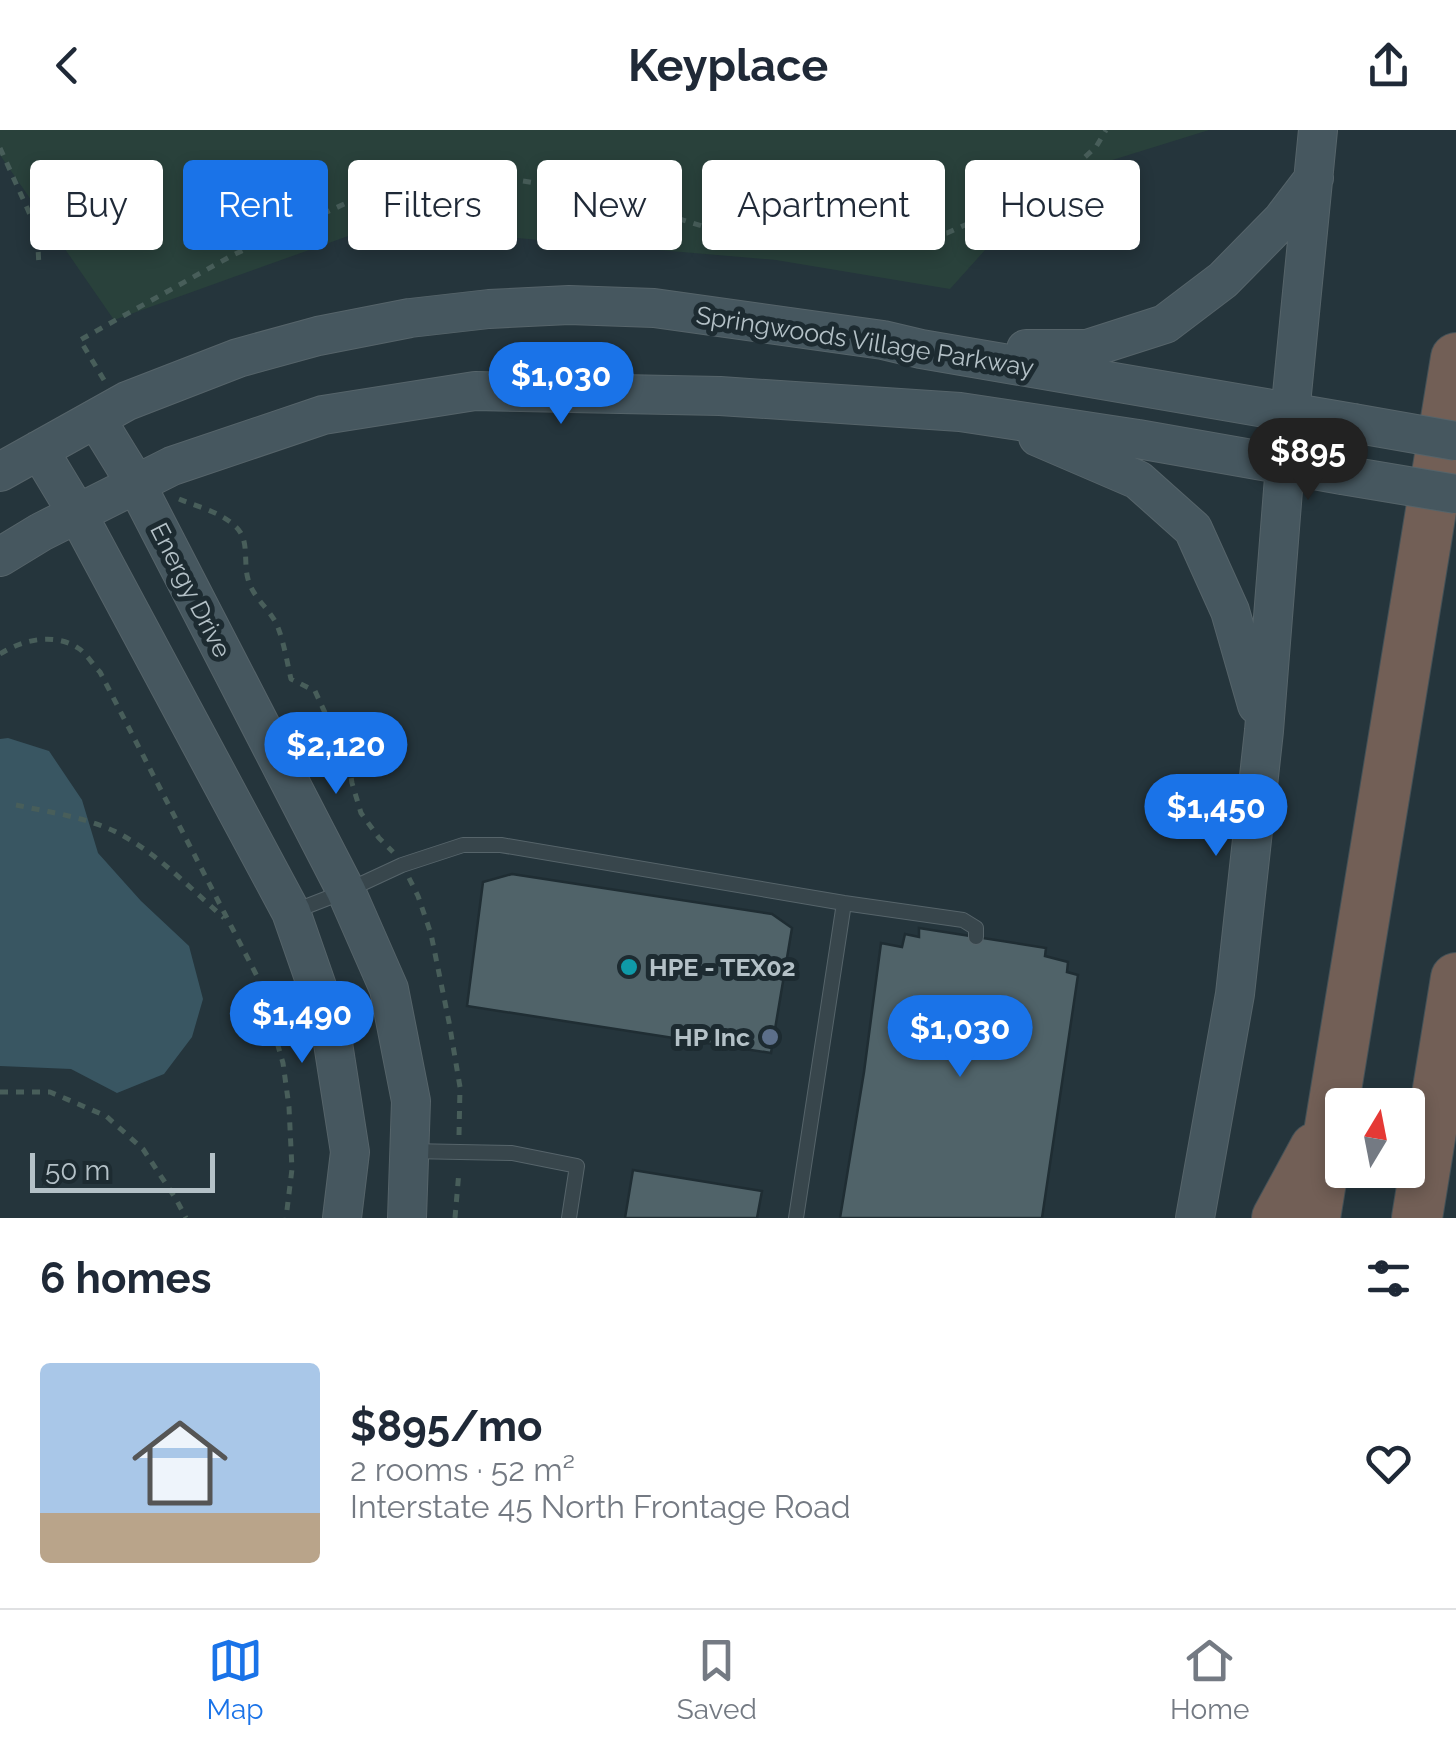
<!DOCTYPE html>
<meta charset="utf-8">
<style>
:root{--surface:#fff;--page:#f6f6f7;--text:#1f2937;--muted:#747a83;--line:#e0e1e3;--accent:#1a73e8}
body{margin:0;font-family:Raleway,sans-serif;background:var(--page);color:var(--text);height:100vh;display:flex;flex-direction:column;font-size:38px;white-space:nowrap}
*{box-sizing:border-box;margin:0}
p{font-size:32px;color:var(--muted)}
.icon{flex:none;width:55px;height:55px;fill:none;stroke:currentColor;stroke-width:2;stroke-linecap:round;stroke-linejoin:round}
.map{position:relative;height:1088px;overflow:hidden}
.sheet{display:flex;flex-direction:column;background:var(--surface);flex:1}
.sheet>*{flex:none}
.guide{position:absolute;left:30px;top:30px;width:1398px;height:90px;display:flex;gap:20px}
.needle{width:65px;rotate:10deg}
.controls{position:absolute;left:1325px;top:958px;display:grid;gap:20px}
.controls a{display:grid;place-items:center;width:100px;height:100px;border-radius:10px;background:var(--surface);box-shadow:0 5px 15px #0003;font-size:50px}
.scale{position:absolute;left:30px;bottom:25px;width:185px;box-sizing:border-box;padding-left:10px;border:5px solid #b4c1c7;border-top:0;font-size:28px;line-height:35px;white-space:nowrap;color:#b4c1c7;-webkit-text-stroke:8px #1d2b31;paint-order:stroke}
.price{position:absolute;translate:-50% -85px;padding:0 22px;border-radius:35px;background:var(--accent);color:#fff;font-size:32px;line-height:65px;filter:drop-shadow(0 2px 5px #0008)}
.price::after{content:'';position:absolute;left:50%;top:60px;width:30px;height:22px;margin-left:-15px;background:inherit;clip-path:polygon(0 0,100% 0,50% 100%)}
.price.selected{background:#222;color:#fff}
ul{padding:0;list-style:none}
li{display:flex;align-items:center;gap:30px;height:250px;padding:0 40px}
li+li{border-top:2px solid var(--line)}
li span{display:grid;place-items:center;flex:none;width:280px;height:200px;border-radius:10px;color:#555}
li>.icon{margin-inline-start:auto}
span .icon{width:120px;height:120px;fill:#fffc;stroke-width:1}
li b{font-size:42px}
h2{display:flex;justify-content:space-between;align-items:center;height:120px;padding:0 40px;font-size:42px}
.tag{padding:0 35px;border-radius:10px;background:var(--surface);box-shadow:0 5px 15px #0003;font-size:35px;line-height:90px}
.tag.selected{background:var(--accent);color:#fff}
header{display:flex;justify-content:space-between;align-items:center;height:130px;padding:0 40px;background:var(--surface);font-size:45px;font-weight:700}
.tab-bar{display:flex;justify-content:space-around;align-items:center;height:140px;border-top:2px solid var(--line);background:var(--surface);font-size:28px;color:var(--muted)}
.tab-bar a{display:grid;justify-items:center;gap:5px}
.tab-bar .selected{color:var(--accent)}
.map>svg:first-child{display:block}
</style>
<header><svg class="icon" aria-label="back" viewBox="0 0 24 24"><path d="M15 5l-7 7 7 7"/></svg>Keyplace<svg class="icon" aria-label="share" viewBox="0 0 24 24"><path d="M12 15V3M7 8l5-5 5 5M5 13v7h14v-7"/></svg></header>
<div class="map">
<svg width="1456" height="1088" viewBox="0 0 1456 1088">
<rect width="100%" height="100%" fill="#25353c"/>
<path fill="#29413b" d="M 0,0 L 1209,0 L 1048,50 L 950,159 L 776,130 L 376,96 L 114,190 L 0,25 Z"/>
<path fill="#395662" d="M 8,608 L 49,621 L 82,670 L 98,723 L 141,771 L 189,816 L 203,869 L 192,907 L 164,944 L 117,963 L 71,939 L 0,936 L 0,609 Z"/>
<path fill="#506369" stroke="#1f2d33" stroke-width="2.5" d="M 512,744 L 772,784 L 792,798 L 771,923 L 467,876 L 483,752 Z
M 919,798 L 1046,818 L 1045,826 L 1068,832 L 1067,842 L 1078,845 L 1042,1088 L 840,1088 L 864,942 L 881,813 L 902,817 L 905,804 L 919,807 Z
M 633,1040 L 762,1061 L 757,1088 L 625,1088 Z"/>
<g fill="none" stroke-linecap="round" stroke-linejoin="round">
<defs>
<path id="lane" d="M 292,782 L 346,761 L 402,735 L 463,715 L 501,715 L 844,773 L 963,790 L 976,798 L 976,807
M 410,1021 L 512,1023 L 577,1036 L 569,1088
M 796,1088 L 844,773"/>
<path id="secondary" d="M 1026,219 L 1087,219 L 1165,194 L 1223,150 L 1282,90 L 1314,48
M 96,289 L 136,354 L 346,761 L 389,859 L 411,971 L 407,1088
M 1038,307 L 1138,350 L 1193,399 L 1230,481 L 1257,575
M 39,320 L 77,383 L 291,782 L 330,894 L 350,1022 L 342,1088
M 0,342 L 127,271 L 238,228 L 318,206 L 410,188 L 489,179 L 569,175 L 654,178 L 883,210 L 921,219 L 1353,293
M 0,427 L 41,402 L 172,336 L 323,285 L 475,261 L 720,266 L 960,282 L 1138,309 L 1342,345
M 1195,1088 L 1235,864 L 1264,601 L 1285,335 L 1318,0"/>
<path id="highway" d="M 1277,1088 L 1315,1018
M 1315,1088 L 1456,228
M 1417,1088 L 1456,848"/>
</defs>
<use href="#lane" stroke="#56646a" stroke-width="16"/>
<use href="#secondary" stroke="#56646a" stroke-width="40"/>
<use href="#highway" stroke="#435157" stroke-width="52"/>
<path stroke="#485e5a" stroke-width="5" stroke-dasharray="8 8" stroke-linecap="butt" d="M 0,18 L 37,100 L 39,136
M 104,250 L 80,210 L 233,125 L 364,65 L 468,42 L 596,63 L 734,106 L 803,115 L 947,103 L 1053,56 L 1096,17 L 1106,0
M 179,369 C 198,377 221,382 236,397 C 250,410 243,432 248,449 C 253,468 269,478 277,495 C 284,512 287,532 291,549 L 315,561 L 327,587 L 346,615 L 352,653 L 361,683 L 379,708 L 393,722
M 0,524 C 22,510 54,502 78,518 C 86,523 93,535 100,542 L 259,850 L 283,933 L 289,977 L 292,1039 L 286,1088
M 16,675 C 49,682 84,687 114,701 C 155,721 190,758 224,788
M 409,748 L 418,766 L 431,804 L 449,892 L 460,957 L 459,1005
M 0,962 L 50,962 L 106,986 L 143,1019 L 176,1069 L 186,1088
M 455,1088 L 459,1041"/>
<use href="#lane" stroke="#38464c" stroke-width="14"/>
<use href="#secondary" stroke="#46575f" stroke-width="38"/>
<use href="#highway" stroke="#725f56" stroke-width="50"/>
<defs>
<path id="secondary-bridge" d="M 1353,293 L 1456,311
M 1342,345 L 1456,364"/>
</defs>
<use href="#secondary-bridge" stroke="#56646a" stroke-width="40" stroke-linecap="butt"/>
<use href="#secondary-bridge" stroke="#46575f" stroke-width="38"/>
</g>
<circle fill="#0f9aa8" stroke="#1d2b31" stroke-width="4" cx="629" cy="837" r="10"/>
<circle fill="#5c6f8a" stroke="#1d2b31" stroke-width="4" cx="770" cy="907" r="10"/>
<g text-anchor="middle" stroke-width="10" stroke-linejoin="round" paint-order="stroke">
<g font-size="25" fill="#b4c1c7" stroke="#1d2b31">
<text transform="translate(865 211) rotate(9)" y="9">Springwoods Village Parkway</text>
<text transform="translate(191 460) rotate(63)" y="9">Energy Drive</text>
</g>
<g font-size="25" font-weight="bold" fill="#b4c1c7" stroke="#1d2b31" text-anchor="start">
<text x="649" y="846">HPE - TEX02</text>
<text x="750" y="916" text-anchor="end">HP Inc</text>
</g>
</g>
</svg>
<div class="controls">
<a><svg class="needle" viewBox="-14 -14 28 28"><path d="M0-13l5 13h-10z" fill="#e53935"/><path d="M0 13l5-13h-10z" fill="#747a83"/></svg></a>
</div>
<div class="scale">50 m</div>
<b class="price" style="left:561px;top:297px">$1,030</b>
<b class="price selected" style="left:1308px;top:373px">$895</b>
<b class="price" style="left:336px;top:667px">$2,120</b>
<b class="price" style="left:1216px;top:729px">$1,450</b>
<b class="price" style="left:302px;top:936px">$1,490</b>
<b class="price" style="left:960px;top:950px">$1,030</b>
<div class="guide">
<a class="tag">Buy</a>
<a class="tag selected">Rent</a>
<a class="tag">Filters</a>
<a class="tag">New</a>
<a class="tag">Apartment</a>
<a class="tag">House</a>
</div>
</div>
<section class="sheet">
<h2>6 homes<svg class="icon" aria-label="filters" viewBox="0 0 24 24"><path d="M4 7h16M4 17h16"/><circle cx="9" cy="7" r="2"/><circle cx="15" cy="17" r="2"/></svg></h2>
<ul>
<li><span style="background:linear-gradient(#a9c7e8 75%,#b9a48a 0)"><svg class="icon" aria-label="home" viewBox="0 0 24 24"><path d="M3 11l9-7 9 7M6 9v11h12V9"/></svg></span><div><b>$895/mo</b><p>2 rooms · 52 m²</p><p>Interstate 45 North Frontage Road</p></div><svg class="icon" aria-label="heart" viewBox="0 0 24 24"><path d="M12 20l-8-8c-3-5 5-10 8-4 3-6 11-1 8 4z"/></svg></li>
</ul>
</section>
<nav class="tab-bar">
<a class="selected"><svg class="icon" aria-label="map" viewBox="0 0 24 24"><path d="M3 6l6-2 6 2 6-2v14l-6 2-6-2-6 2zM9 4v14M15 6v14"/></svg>Map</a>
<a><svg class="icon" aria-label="saved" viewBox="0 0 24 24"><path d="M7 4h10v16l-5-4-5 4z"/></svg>Saved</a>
<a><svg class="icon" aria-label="home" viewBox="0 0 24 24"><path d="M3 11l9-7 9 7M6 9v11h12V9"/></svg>Home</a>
</nav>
